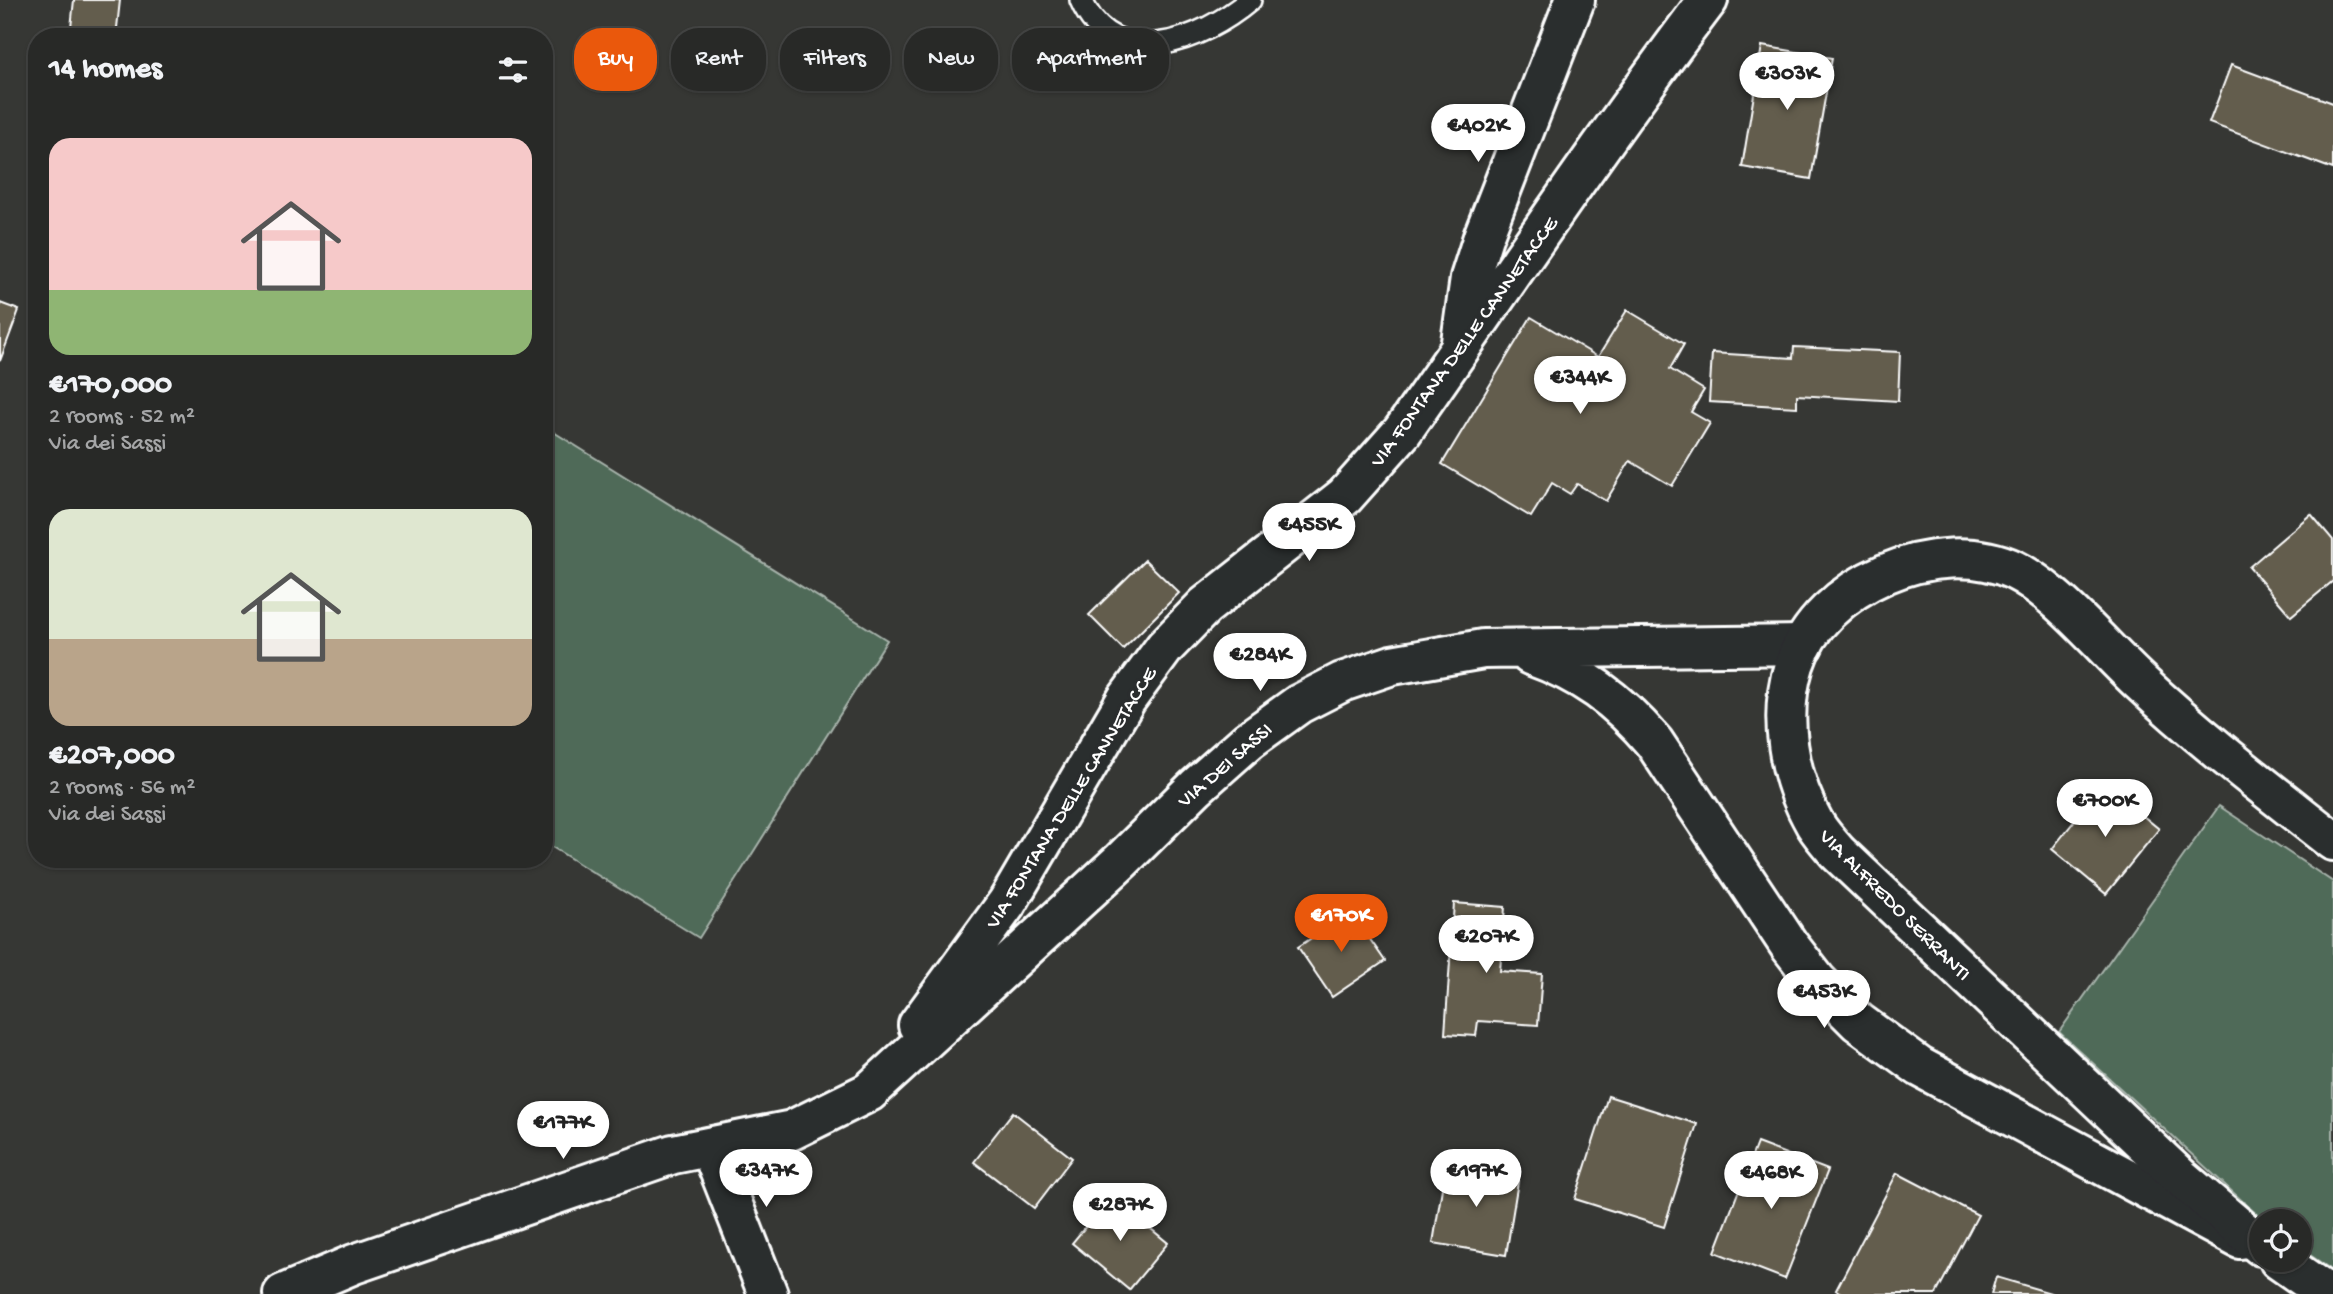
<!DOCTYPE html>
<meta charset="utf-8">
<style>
:root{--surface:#282927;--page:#343533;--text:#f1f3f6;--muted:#a5a6a7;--line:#444544;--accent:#ea580c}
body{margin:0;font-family:"Gochi Hand",sans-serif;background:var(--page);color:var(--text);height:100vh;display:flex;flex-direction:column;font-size:26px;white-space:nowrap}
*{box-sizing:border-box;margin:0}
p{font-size:23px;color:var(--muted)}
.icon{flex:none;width:38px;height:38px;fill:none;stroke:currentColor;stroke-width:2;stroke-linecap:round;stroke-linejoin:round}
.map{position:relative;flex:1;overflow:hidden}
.drawer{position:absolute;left:28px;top:28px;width:525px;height:840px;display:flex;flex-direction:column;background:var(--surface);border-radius:28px;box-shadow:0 2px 5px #0004,0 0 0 2px var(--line)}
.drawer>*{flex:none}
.guide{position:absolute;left:574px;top:28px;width:665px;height:63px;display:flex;gap:14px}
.tools{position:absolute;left:2249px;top:1209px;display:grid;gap:14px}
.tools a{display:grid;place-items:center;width:63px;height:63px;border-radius:50%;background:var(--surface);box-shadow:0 2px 5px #0004,0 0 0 2px var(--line);font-size:35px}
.price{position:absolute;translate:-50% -60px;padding:0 16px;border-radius:24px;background:#fff;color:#222;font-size:23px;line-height:46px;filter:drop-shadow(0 2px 4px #0008)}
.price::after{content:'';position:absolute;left:50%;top:42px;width:21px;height:16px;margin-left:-10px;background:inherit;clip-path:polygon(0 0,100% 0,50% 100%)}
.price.current{background:var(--accent);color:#fff}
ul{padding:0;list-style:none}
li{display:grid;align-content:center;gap:14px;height:371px;padding:0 21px}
li span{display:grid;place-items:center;height:217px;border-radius:21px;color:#555}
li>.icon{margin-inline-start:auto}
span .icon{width:126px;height:126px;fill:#fffc;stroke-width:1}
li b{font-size:30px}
h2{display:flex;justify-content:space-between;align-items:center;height:84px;padding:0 21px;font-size:30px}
.chip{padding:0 24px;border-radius:28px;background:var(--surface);box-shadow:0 2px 5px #0004,0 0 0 2px var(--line);font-size:24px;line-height:63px}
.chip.current{background:var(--accent);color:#fff}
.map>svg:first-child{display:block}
</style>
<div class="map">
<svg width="2333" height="1294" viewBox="0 0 2333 1294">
<rect width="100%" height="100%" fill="#363734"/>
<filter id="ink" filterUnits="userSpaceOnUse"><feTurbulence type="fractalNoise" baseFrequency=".0143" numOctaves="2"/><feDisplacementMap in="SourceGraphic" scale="14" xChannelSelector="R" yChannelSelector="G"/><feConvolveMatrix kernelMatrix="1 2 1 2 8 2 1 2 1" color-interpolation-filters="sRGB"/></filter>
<g filter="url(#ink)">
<path fill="#506a59" stroke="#a8b4ac" stroke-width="2" d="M 544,426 L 887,640 L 699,938 L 544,842 Z
M 2219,806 L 2333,882 L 2333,1271 L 2300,1248 L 2300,1222 L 2264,1221 L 2059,1032 Z"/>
<path fill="#645d4d" stroke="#fff" stroke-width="2" d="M 74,0 L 120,0 L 116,37 L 70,37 Z
M 1762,46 L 1832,58 L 1811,179 L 1742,167 Z
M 2231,65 L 2333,103 L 2333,169 L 2209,123 Z
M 0,303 L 19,310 L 0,361 Z
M 1627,310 L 1684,344 L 1670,369 L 1704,390 L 1691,412 L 1710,423 L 1672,486 L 1630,461 L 1606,501 L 1577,484 L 1570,494 L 1552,483 L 1531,517 L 1442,464 L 1531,317 L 1598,357 Z
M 1794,347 L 1900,352 L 1898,401 L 1797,395 L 1797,407 L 1709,402 L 1712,353 L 1793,358 Z
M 2311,514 L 2333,540 L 2333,581 L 2291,616 L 2249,567 Z
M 1145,560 L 1179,593 L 1123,649 L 1089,615 Z
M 2104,784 L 2159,829 L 2106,894 L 2052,849 Z
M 1454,903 L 1505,907 L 1500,971 L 1542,974 L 1538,1025 L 1478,1021 L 1476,1036 L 1445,1034 Z
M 1351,912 L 1385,961 L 1332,997 L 1298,947 Z
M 1608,1096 L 1697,1124 L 1664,1227 L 1575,1199 Z
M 1013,1112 L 1072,1158 L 1034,1208 L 974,1162 Z
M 1757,1143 L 1828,1170 L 1785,1279 L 1715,1252 Z
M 1446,1164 L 1519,1175 L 1506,1255 L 1433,1243 Z
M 1897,1173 L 1978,1215 L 1936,1294 L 1843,1294 L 1836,1290 Z
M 1111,1196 L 1168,1243 L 1129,1290 L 1072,1243 Z
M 1996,1277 L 2054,1294 L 1991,1294 Z"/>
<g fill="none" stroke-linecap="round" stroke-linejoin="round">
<defs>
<path id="service" d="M 1081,0 C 1114,76 1203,40 1250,0"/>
<path id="minor" d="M 1461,342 L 1470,278 L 1483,237 L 1575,0
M 1530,655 C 1583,674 1617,699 1654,742 L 1789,945 L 1817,981 L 1858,1022 L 1920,1067 L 2240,1239
M 918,1025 L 1007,903 L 1126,700 L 1165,647 L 1205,606 L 1345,496 L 1402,432 C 1503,288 1601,141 1708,0
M 710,1147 L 768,1294
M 283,1294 L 354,1264 L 673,1154 L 792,1130 L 869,1092 L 1121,861 L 1196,787 L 1249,740 L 1299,704 L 1342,682 L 1392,665 L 1483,649 L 1803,645"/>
<path id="primary" d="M 2261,1246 L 2181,1178 L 1838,853 C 1830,844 1821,834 1815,824 C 1788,777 1778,717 1794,665 C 1819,585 1937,534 2014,570 C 2056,590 2105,650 2140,682 C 2201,739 2267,789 2333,841
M 2279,1260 L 2328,1294"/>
</defs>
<use href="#service" stroke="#fff" stroke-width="26"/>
<use href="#minor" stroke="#fff" stroke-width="44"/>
<use href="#primary" stroke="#fff" stroke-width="44"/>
<use href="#service" stroke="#2a2d2e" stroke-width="21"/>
<use href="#minor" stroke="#2a2d2e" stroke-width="38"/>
<use href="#primary" stroke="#2a2d2e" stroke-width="38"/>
</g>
</g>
<g text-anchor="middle" stroke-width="6" stroke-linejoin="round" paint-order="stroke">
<g font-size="21" fill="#fff" stroke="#2a2d2e">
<text transform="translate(1463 341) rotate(-54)" y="7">VIA FONTANA DELLE CANNETACCE</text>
<text transform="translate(1224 764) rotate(-41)" y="7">VIA DEI SASSI</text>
<text transform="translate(1070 797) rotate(-58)" y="7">VIA FONTANA DELLE CANNETACCE</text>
<text transform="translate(1896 904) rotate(45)" y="7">VIA ALFREDO SERRANTI</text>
</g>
</g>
</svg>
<div class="tools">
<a><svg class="icon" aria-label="locate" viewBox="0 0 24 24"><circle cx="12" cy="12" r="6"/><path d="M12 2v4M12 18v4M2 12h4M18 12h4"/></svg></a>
</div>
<b class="price" style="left:1787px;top:112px">€303K</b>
<b class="price" style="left:1478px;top:164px">€402K</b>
<b class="price" style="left:1580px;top:416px">€344K</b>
<b class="price" style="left:1309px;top:563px">€455K</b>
<b class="price" style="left:1260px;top:693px">€284K</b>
<b class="price" style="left:2105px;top:839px">€700K</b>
<b class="price current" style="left:1341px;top:954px">€170K</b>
<b class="price" style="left:1486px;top:975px">€207K</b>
<b class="price" style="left:1824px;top:1030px">€453K</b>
<b class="price" style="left:563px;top:1161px">€177K</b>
<b class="price" style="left:766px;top:1209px">€347K</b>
<b class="price" style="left:1476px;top:1209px">€197K</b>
<b class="price" style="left:1771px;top:1211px">€468K</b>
<b class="price" style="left:1120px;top:1243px">€287K</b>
<div class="guide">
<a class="chip current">Buy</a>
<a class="chip">Rent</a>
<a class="chip">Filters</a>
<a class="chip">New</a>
<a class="chip">Apartment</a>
</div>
<section class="drawer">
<h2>14 homes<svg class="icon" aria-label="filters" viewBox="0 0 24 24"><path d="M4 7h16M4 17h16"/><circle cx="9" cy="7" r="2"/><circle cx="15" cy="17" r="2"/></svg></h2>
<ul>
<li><span style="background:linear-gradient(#f6c9c9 70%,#8fb573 0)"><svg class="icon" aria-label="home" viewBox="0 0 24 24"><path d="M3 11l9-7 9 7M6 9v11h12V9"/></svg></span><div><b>€170,000</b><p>2 rooms · 52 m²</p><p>Via dei Sassi</p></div></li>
<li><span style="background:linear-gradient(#dfe7d0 60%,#b9a48a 0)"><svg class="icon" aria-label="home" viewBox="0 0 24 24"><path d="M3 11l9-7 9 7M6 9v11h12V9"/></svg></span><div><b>€207,000</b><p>2 rooms · 56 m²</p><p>Via dei Sassi</p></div></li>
</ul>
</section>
</div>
